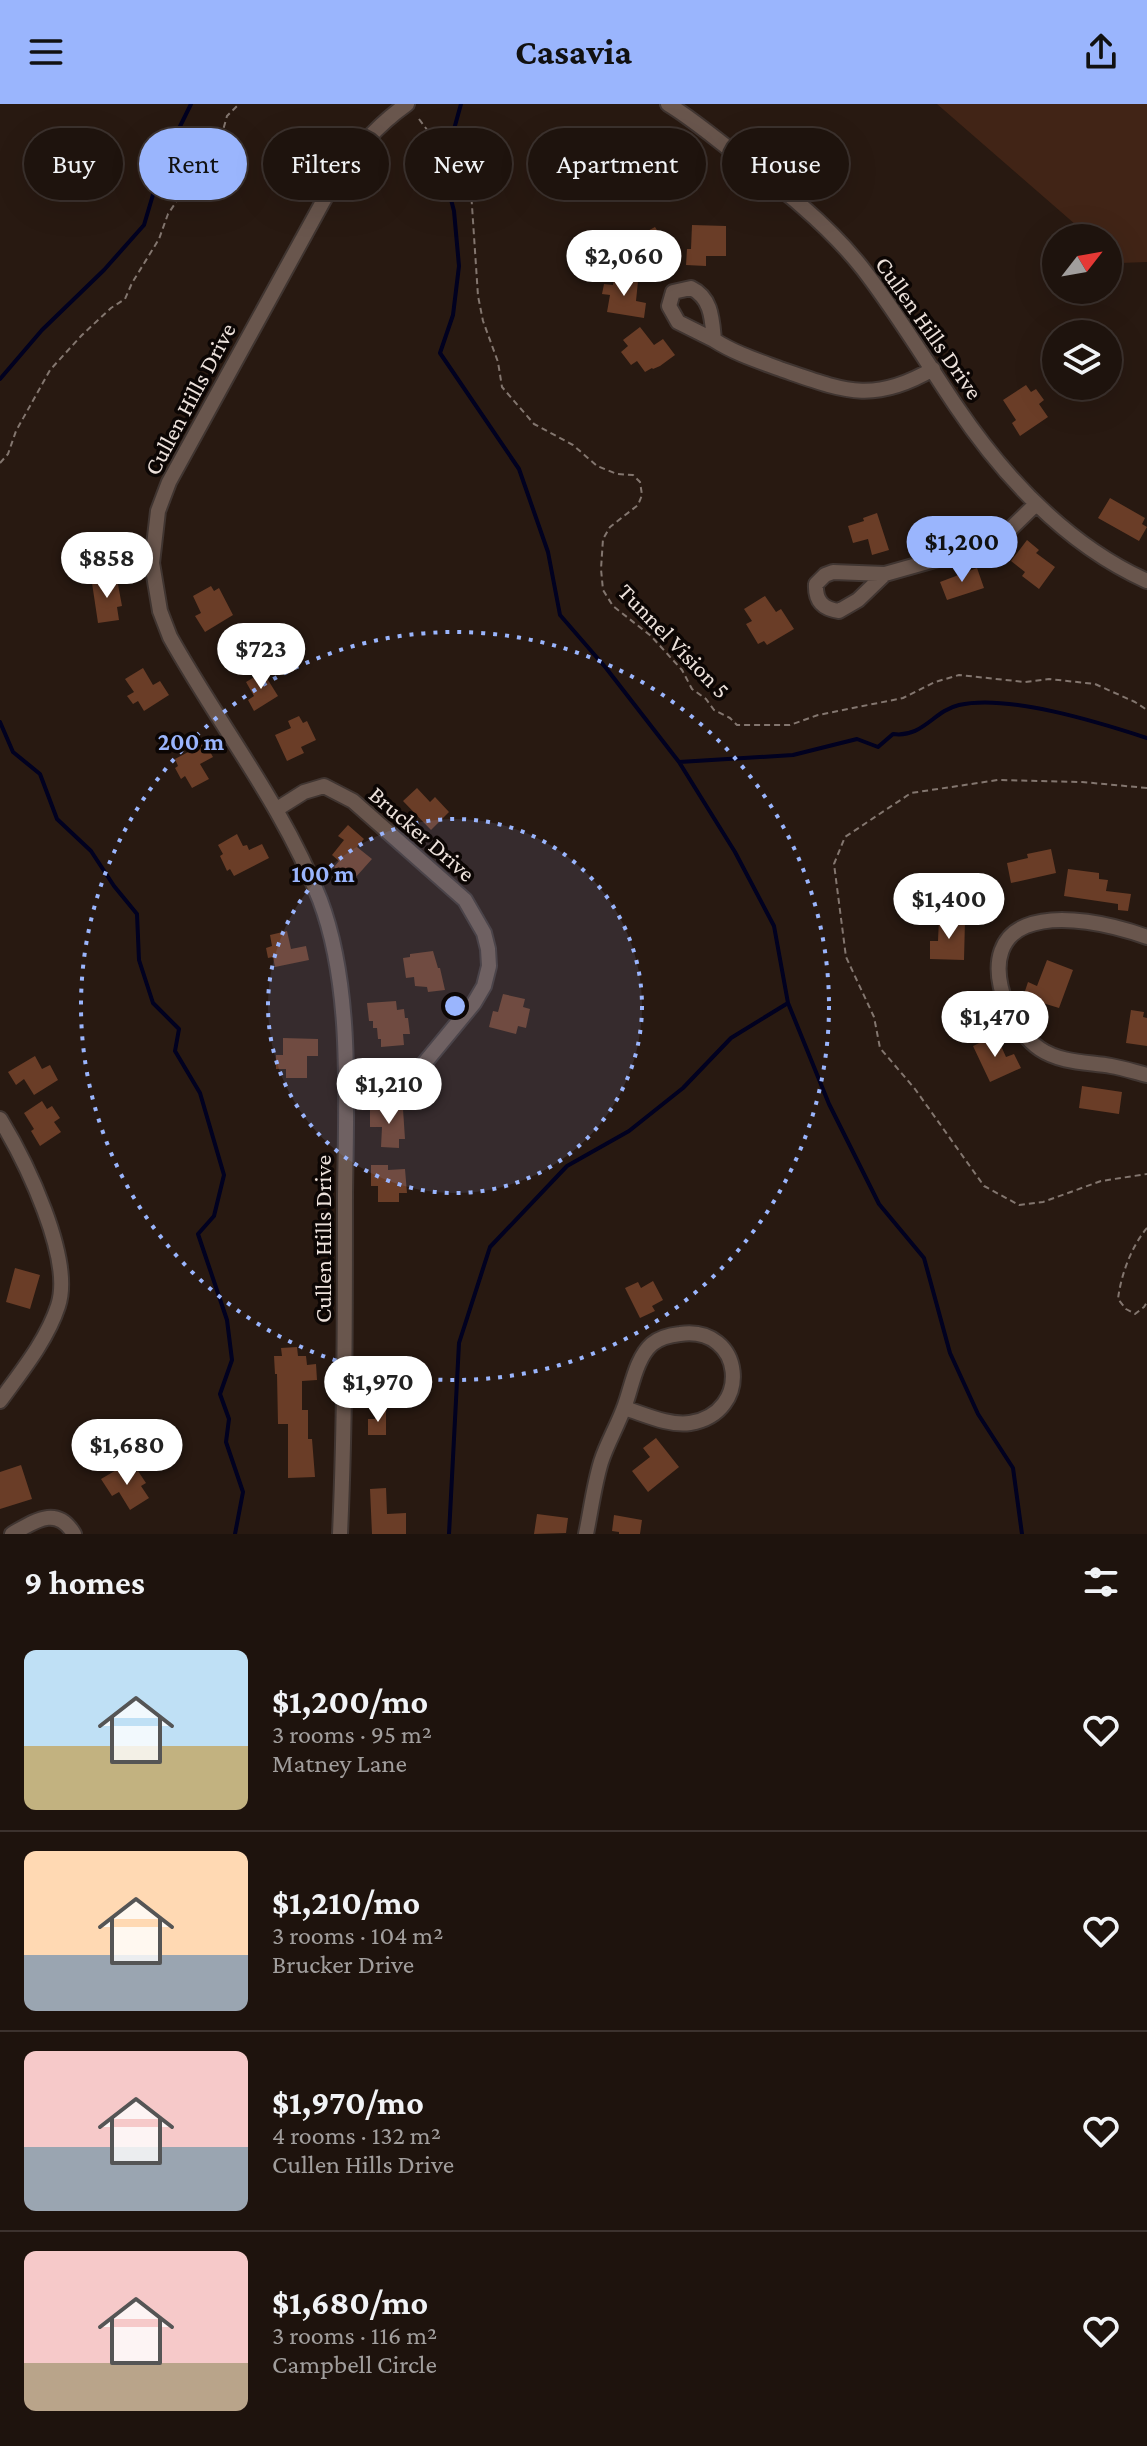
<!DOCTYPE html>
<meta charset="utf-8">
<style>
:root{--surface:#1e130d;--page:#2b201b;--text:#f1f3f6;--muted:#a19e9d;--line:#3c322e;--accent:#9ab5fd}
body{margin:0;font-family:"Crimson Pro",serif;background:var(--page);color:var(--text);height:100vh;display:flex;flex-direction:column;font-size:30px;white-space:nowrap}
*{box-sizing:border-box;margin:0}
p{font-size:26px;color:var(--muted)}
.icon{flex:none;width:44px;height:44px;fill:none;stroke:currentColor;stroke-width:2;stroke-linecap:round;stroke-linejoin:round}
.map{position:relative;height:1430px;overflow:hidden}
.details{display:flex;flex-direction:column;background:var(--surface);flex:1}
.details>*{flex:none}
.banner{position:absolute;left:24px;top:24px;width:1100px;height:72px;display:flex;gap:16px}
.needle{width:52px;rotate:59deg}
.controls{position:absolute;left:1042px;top:120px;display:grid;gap:16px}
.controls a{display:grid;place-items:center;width:80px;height:80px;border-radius:50%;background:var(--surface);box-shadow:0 8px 32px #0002,0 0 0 2px var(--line);font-size:40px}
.price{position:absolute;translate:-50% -68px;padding:0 18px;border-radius:28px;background:#fff;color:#222;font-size:26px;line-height:52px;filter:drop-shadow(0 2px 4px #0008)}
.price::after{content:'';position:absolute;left:50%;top:48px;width:24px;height:18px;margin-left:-12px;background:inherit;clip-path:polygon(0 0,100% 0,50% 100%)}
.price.active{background:var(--accent);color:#111}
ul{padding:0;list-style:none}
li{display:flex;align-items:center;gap:24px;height:200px;padding:0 24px}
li+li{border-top:2px solid var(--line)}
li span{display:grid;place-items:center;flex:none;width:224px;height:160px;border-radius:12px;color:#555}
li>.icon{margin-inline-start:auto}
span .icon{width:96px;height:96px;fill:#fffc;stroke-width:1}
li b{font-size:34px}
h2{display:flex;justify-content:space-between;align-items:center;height:96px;padding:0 24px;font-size:34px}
.chip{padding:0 28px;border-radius:36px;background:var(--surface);box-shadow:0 8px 32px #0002,0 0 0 2px var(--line);font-size:28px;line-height:72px}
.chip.active{background:var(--accent);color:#111}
header{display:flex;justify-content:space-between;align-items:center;height:104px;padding:0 24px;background:var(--accent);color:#111;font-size:36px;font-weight:700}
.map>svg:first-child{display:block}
</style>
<header><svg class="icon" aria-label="menu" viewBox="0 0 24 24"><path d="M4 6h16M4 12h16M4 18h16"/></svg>Casavia<svg class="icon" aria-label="share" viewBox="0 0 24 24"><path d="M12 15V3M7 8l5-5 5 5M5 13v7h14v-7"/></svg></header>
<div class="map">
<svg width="1147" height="1430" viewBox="0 0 1147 1430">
<rect width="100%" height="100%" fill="#281911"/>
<path fill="#412416" d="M 937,0 L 1147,0 L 1147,158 L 1120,159 L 1108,149 L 1108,134 L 1091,134 Z"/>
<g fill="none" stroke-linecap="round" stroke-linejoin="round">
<path stroke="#010120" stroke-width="4" d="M 461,0 L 443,65 L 454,107 L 459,162 L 453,211 L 440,249 L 519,365 L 548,448 L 560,511 L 606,564 L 679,658 L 735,748 L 774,822 L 788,899 L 829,1000 L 879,1100 L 924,1154 L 950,1249 L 978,1310 L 1013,1364 L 1022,1430
M 0,275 L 42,226 L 104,166 L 144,121 L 163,57 L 191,0
M 0,618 L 13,648 L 40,670 L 57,715 L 91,747 L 114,782 L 137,810 L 139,856 L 153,899 L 179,925 L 175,947 L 200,989 L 224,1071 L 214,1112 L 198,1130 L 227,1216 L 232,1256 L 220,1290 L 229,1315 L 226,1338 L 243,1388 L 235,1430
M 679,658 L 793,651 L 857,635 L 878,643 L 893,630 C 923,634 933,607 959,601 C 1008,590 1098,618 1147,634
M 449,1430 L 459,1239 L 490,1143 L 567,1062 L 629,1027 L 683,984 L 731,934 L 788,899"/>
</g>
<path fill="#6a3d27" d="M 692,121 L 726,122 L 726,152 L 706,152 L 706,162 L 686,161 L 687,145 L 691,145 Z
M 655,123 L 676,156 L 659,165 L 653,155 L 637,164 L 626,146 L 632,142 L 629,137 Z
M 614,173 L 638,177 L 636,197 L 646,199 L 644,214 L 607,208 L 610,191 L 602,190 L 604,180 L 613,181 Z
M 640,223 L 654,241 L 663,235 L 675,251 L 660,262 L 653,265 L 652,264 L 645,268 L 637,257 L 631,261 L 621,248 L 628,242 L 623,236 Z
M 1026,281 L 1031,288 L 1036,285 L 1044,296 L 1039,300 L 1048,313 L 1020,332 L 1012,319 L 1016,316 L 1003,296 Z
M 1110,394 L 1145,414 L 1142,420 L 1147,423 L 1139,437 L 1098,414 Z
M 877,409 L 889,446 L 872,451 L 868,435 L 853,439 L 848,422 L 864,417 L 863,414 Z
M 1027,436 L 1039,446 L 1036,449 L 1055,463 L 1039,485 L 1022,472 L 1025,468 L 1011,457 Z
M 977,464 L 984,484 L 947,496 L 940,478 Z
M 117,475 L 122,502 L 117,503 L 119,516 L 98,519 L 92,479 Z
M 211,482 L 214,487 L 219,484 L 233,511 L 205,528 L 195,512 L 201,509 L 193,492 Z
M 765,492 L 776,508 L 781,505 L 794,525 L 767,541 L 764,537 L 758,540 L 746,520 L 752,517 L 744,505 Z
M 143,564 L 153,581 L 160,577 L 169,591 L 144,607 L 138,597 L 133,600 L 127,592 L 134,588 L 125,575 Z
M 263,568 L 278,592 L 254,607 L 248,596 L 254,592 L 246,578 Z
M 299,612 L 303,619 L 307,617 L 316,636 L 301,643 L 304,649 L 287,657 L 275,631 L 291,624 L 288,617 Z
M 205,639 L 213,653 L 200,660 L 209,675 L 192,684 L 185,672 L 181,675 L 175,664 L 178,662 L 175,655 Z
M 417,684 L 430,698 L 435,693 L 449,708 L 431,726 L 403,697 Z
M 348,721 L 364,735 L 357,743 L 372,755 L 355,774 L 347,768 L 344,772 L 334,763 L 339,757 L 332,751 L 344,736 L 338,732 Z
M 237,730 L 243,742 L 247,741 L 249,746 L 262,740 L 269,754 L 234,772 L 230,765 L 227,767 L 220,752 L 223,750 L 218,741 Z
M 1051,745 L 1056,769 L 1011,779 L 1007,759 L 1028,754 L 1027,750 Z
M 1068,765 L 1099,769 L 1099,775 L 1108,776 L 1106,787 L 1131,790 L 1128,807 L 1118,806 L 1118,800 L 1064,792 Z
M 939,815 L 965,816 L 964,856 L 930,855 L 930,837 L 938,837 Z
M 287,827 L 291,845 L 306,842 L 309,856 L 275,863 L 273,853 L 268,854 L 266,844 L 272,842 L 270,831 Z
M 433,847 L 438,864 L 440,864 L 445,886 L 428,888 L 427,883 L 415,882 L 414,873 L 406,874 L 403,854 L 410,853 L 410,850 Z
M 1047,856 L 1073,866 L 1059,904 L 1023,893 L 1028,878 L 1037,882 Z
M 503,890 L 525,895 L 523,903 L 530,905 L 526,924 L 518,922 L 516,930 L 489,923 L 493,907 L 498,908 Z
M 396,897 L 397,906 L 404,905 L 405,914 L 408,914 L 410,930 L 403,930 L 404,941 L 381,943 L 381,935 L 378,935 L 377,924 L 373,924 L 373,917 L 369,917 L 367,899 Z
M 1131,906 L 1144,908 L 1143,913 L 1147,914 L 1147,942 L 1126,939 Z
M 996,931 L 1006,953 L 1014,950 L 1021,964 L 990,978 L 973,942 Z
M 283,934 L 318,935 L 318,952 L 307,952 L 307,974 L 286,974 L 286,965 L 276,965 L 276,951 L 283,951 Z
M 35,952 L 42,965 L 50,961 L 58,976 L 34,991 L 24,975 L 16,981 L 8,968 Z
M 1082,982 L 1122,988 L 1119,1010 L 1079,1004 Z
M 42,997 L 47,1005 L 52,1002 L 60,1014 L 54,1018 L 61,1028 L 40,1042 L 31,1027 L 34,1025 L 24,1009 Z
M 370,1005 L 403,1005 L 405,1035 L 399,1035 L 399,1044 L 381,1043 L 382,1023 L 370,1023 Z
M 371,1061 L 388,1061 L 388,1066 L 405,1065 L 407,1089 L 399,1089 L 399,1098 L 378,1098 L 378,1082 L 371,1082 Z
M 15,1164 L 40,1171 L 30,1205 L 6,1198 Z
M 653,1177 L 663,1196 L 652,1202 L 655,1207 L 640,1214 L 625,1184 L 638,1178 L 641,1184 Z
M 297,1243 L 298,1252 L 306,1252 L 307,1261 L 316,1260 L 317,1276 L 302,1277 L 302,1306 L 308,1306 L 308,1335 L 312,1335 L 315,1373 L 288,1374 L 288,1320 L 278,1320 L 277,1270 L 275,1270 L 274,1252 L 282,1252 L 281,1244 Z
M 376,1306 L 386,1306 L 386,1331 L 368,1331 L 368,1315 L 375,1315 Z
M 656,1334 L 679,1363 L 648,1388 L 632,1367 L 650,1353 L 643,1344 Z
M 21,1361 L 32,1395 L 0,1405 L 0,1368 Z
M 118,1365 L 121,1371 L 130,1366 L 133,1370 L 138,1367 L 146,1379 L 141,1382 L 149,1394 L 130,1406 L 119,1388 L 112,1392 L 101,1375 Z
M 386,1384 L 387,1410 L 406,1409 L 406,1430 L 372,1430 L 370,1385 Z
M 537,1410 L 568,1414 L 566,1429 L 534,1430 Z
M 614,1411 L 642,1416 L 640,1430 L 619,1430 L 619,1428 L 612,1427 Z"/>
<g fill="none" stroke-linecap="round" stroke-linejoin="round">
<defs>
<path id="minor" d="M 668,0 C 691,14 711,31 732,47 C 779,82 827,119 863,165 C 897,209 925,256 956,302 C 1004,373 1067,441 1147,477
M 714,236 L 678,218 L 669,202 L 673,188 L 691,184 C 712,194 712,216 714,236 C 736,250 759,257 783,266 C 844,287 873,300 933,265
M 885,470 L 858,496 L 839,507 C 823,505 815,497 816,480 L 825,471 L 833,468 L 885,470 L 970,446 L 1002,433 L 1036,400
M 277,705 L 304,688 L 324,682 L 353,697 L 465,796 L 484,829 L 488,845 L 489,862 L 484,882 L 474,899 L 413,973 L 389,982 L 346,978
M 1147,833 C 1114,821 1060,808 1026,822 C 974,843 1006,922 1040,945 C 1061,959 1088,958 1111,962 C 1123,964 1135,968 1147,971
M 0,1015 C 25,1056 74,1155 58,1202 C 47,1236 21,1268 0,1297
M 12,1430 C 35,1417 57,1401 74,1430
M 340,1430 C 345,1317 345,1204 345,1090 C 346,998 353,883 320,796 C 283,701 219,621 170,533 L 160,507 L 152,459 L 158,407 L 169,378 L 331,83 C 351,51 376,22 407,0
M 586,1430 C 591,1406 594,1381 601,1358 C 607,1339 618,1321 625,1301 C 632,1282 636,1254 652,1240 C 659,1234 671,1231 680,1230 C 744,1221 753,1309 690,1319 C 668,1322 644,1310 624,1304"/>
</defs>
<use href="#minor" stroke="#403531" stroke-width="18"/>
<path stroke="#83766f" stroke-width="2" stroke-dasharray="6 4" stroke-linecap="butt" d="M 419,15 L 428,27 L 451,40 L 458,62 L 471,87 L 478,192 L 483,217 L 498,258 L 502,283 L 534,320 L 573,341 L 597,362 L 617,370 L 633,371 L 640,378 L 642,391 L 638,401 L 610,423 L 603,435 L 601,465 L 603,486 L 613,502 L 651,532 L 682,566 L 692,585 L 706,595 L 714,606 L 730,614 L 737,621 L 790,621 L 818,611 L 903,594 L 935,578 L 959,571 L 1025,578 L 1049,575 L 1095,580 L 1135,598 L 1147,606
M 0,359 L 8,350 L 16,327 L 50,266 L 82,231 L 111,204 L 125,195 L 132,179 L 159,135 L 168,110 L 205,55 L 218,44 L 227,12 L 239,0
M 1147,684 L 1082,678 L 998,676 L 911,689 L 845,733 L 834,760 L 846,853 L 874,913 L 880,944 L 915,985 L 984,1082 L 1019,1101 L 1043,1098 L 1101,1077 L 1147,1070
M 1147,1124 C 1131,1143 1121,1171 1118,1195 L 1126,1205 L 1135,1210 L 1144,1203 L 1147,1198"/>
<use href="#minor" stroke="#69564d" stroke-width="14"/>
</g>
<circle cx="455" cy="902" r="187" fill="#9ab5fd" fill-opacity=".12"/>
<g fill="none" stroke="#9ab5fd" stroke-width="4" stroke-dasharray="4 8">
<circle cx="455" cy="902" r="187"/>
<circle cx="455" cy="902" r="374"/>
</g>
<g text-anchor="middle" stroke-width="7" stroke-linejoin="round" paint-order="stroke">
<g font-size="24" fill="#ece1db" stroke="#0c0604">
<text transform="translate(929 224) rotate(55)" y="8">Cullen Hills Drive</text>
<text transform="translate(190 295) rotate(-62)" y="8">Cullen Hills Drive</text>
<text transform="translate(674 537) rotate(46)" y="8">Tunnel Vision 5</text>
<text transform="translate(422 730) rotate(41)" y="8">Brucker Drive</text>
<text transform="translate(323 1135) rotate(-90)" y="8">Cullen Hills Drive</text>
</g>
</g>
<circle cx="455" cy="902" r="12" fill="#9ab5fd" stroke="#0c0604" stroke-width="4"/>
<g font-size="24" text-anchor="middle" font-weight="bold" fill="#9ab5fd" stroke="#0c0604" stroke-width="7" stroke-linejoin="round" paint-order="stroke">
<text x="191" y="646">200 m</text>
<text x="323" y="778">100 m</text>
</g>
</svg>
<div class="controls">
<a><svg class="needle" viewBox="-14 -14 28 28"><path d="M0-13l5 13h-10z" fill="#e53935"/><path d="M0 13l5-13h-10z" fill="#a19e9d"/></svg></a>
<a><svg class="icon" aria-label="layers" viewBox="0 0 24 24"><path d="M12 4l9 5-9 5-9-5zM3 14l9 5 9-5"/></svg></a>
</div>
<b class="price" style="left:624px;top:194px">$2,060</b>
<b class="price active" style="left:962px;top:480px">$1,200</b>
<b class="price" style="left:107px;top:496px">$858</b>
<b class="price" style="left:261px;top:587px">$723</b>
<b class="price" style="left:949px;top:837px">$1,400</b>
<b class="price" style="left:995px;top:955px">$1,470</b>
<b class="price" style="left:389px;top:1022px">$1,210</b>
<b class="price" style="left:378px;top:1320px">$1,970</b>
<b class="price" style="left:127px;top:1383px">$1,680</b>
<div class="banner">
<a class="chip">Buy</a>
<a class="chip active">Rent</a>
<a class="chip">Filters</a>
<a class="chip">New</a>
<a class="chip">Apartment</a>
<a class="chip">House</a>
</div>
</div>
<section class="details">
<h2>9 homes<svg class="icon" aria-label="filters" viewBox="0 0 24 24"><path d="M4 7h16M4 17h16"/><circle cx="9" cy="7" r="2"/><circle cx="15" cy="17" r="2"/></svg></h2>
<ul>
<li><span style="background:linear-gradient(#bfe0f5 60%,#c2b280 0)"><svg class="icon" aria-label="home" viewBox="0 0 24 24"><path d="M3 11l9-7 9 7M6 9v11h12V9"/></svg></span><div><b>$1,200/mo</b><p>3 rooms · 95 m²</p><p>Matney Lane</p></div><svg class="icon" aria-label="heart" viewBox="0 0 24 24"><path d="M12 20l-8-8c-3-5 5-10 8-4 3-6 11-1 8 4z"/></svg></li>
<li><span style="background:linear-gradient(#ffd9b3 65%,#9aa5b1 0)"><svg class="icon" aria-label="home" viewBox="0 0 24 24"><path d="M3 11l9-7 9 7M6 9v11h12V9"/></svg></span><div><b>$1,210/mo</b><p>3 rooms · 104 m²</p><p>Brucker Drive</p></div><svg class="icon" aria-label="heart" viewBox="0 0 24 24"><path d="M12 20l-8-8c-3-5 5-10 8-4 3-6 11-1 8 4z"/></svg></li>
<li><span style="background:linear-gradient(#f6c9c9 60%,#9aa5b1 0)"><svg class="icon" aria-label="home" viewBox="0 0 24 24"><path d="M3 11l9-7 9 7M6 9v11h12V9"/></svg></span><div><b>$1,970/mo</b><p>4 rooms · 132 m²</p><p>Cullen Hills Drive</p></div><svg class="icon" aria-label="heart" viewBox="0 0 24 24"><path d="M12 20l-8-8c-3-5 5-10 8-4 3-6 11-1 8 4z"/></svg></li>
<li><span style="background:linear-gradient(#f6c9c9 70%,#b9a48a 0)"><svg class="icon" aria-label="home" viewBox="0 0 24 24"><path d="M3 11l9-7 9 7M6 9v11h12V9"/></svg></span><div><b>$1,680/mo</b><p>3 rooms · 116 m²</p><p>Campbell Circle</p></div><svg class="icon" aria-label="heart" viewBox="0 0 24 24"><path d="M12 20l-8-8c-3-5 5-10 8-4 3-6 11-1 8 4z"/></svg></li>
</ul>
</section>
